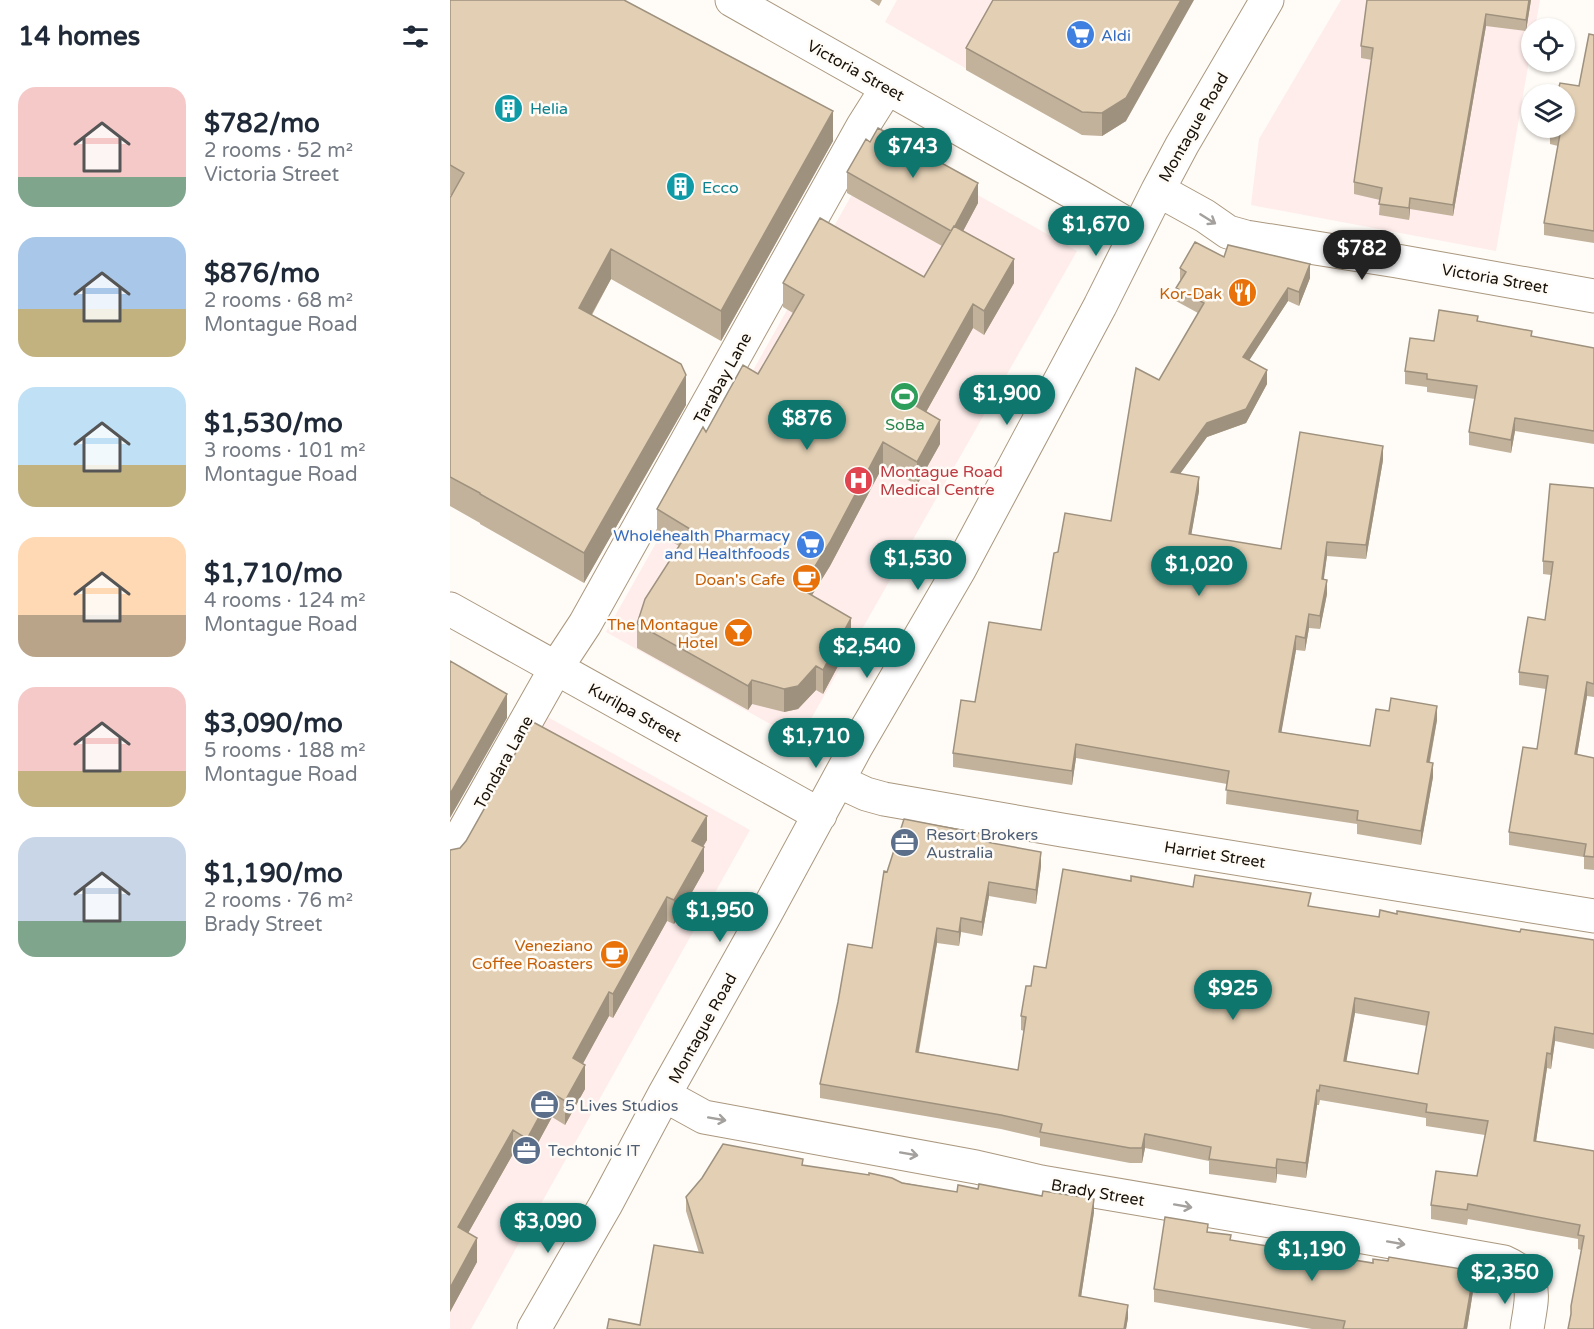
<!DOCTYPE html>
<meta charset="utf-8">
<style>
:root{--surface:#fff;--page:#f6f6f7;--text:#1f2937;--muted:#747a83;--accent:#0f766e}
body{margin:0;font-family:"Varela Round",sans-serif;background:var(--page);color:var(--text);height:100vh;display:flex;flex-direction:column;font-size:22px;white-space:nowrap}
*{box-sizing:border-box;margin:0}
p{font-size:20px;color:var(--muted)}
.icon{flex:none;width:33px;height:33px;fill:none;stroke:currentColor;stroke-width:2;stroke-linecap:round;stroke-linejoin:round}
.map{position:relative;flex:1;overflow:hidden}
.side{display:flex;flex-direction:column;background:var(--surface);width:450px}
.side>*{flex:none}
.buttons{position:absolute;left:1071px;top:18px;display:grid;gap:12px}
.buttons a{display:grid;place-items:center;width:54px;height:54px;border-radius:50%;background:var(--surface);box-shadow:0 2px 4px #0004;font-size:30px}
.price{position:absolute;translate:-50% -51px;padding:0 14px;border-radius:21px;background:var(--accent);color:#fff;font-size:20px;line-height:39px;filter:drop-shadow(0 2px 3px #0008)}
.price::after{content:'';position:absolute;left:50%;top:36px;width:18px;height:14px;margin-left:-9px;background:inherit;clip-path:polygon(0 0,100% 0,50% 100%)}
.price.current{background:#222;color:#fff}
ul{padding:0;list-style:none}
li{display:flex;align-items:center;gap:18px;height:150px;padding:0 18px}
li span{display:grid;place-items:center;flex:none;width:168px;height:120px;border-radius:18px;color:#555}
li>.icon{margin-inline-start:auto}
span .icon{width:72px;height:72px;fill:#fffc;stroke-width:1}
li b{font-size:26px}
h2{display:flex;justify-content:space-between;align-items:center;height:72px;padding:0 18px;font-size:26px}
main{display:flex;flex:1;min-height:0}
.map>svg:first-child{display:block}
</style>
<main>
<section class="side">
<h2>14 homes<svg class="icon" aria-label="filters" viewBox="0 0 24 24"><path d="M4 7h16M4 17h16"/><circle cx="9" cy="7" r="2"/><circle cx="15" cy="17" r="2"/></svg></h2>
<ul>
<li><span style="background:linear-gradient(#f6c9c9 75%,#7fa58c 0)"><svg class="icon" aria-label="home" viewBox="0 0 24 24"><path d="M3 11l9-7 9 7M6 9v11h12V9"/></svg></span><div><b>$782/mo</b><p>2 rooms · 52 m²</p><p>Victoria Street</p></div></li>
<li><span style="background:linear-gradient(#a9c7e8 60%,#c2b280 0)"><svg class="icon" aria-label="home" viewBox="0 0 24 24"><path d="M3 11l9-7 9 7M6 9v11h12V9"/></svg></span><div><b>$876/mo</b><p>2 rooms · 68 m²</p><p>Montague Road</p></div></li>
<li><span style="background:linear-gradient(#bfe0f5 65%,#c2b280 0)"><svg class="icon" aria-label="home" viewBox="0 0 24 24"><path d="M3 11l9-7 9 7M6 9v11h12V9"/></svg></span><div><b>$1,530/mo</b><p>3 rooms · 101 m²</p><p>Montague Road</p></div></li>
<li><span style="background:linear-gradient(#ffd9b3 65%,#b9a48a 0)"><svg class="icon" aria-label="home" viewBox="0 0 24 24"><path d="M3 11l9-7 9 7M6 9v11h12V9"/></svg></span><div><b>$1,710/mo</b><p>4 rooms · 124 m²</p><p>Montague Road</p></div></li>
<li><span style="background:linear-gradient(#f6c9c9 70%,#c2b280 0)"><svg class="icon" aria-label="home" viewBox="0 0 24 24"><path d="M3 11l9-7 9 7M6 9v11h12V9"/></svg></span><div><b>$3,090/mo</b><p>5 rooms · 188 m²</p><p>Montague Road</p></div></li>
<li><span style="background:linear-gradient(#c9d6e8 70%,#7fa58c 0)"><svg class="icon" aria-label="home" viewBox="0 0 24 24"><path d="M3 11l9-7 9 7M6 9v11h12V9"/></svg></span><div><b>$1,190/mo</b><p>2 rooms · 76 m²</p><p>Brady Street</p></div></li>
</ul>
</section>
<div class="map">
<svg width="1144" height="1329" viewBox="0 0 1144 1329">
<rect width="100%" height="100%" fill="#fffbf6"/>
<path fill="#feedeb" d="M 447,0 L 744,0 L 676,121 L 652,136 L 632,135 L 435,22 Z
M 891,0 L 1090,0 L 1085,28 L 1082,28 L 1081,49 L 1046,251 L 801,205 L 809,139 Z
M 432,141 L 627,251 L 349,740 L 156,632 Z
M 94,715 L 300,830 L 21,1329 L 0,1329 L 0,880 Z"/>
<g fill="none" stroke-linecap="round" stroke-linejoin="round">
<defs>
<path id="minor" d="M 282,0 L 629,196 L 687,230
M 708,190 L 755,216 L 778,232 L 796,237 L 947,261 L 1144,296
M 0,609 L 370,815
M 388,781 L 416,794 L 434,799 L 612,830 L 1144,916
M 0,856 L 106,668 L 135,624 L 413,126 L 437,88
M 214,1095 L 254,1117 L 526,1167 L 591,1182 L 902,1235 L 1054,1262 C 1090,1278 1082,1295 1077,1329
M 84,1329 L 156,1204 L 214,1095 L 316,913 L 406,747 L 509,570 L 650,306 L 708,190 L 732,145 L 817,0"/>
</defs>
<use href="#minor" stroke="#aa987f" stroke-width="35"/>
<use href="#minor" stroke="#fff" stroke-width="33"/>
</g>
<path fill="#c2b29b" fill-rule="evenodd" d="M 0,0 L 383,141 L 271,341 L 161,279 L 142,315 L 236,405 L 134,583 L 30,524 L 30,523 L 0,506 L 0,198 L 1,196 L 0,195 Z
M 420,0 L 432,0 L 429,6 Z
M 917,0 L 1081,0 L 1076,31 L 1036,26 L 1003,216 L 960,209 L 959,220 L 929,215 L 930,200 L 904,194 L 904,182 L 922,60 L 911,58 L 911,46 Z
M 1144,35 L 1144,243 L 1094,235 L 1094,223 L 1108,146 L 1100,144 L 1100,133 L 1129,86 Z
M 516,48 L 676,121 L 652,136 L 632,135 L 516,70 Z
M 397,172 L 528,203 L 513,231 L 564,283 L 534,335 L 523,328 L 476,412 L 490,444 L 467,485 L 433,466 L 380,566 L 362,595 L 401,642 L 373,694 L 366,690 L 348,709 L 334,712 L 302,704 L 298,710 L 187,648 L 187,624 L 229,546 L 207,533 L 207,509 L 256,432 L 308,374 L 343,313 L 333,307 L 333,283 L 474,277 L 492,246 L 397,193 Z
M 774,257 L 860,278 L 849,306 L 838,301 L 799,360 L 817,384 L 796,423 L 757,437 L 730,474 L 749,491 L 741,535 L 831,549 L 933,460 L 916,559 L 877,556 L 873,579 L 877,594 L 870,629 L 859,628 L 855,651 L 846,650 L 831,732 L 920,746 L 987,720 L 980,762 L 983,777 L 971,845 L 907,834 L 907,824 L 776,804 L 777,784 L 626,758 L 622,785 L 503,767 L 503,753 L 525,702 L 591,630 L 608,552 L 661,521 L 709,380 L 748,313 L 726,301 L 726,288 L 730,281 L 730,268 Z
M 1028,321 L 1082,336 L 1144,348 L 1144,444 L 1065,431 L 1061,453 L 1019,445 L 1019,432 L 1025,399 L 977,392 L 977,387 L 955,384 L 955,371 L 984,341 Z
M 1144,488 L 1144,697 L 1137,696 L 1127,755 L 1144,758 L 1144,870 L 1134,869 L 1134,857 L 1059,845 L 1059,832 L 1087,749 L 1096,689 L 1069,685 L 1069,672 L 1095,620 L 1101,575 L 1093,574 L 1093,561 Z
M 257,840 L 253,847 L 254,871 L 224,924 L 217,921 L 163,1018 L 159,1016 L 132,1064 L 135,1089 L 115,1125 L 102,1117 L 77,1163 L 63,1154 L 18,1233 L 27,1262 L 0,1312 L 0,850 Z
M 537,842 L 591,866 L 586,904 L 539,896 L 532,936 L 511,932 L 509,946 L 487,943 L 469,1052 L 568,1070 L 574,1031 L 571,1030 L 571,1016 L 581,986 L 596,968 L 681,881 L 929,917 L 947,914 L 1070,932 L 1144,940 L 1144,1049 L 1105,1041 L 1101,1069 L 1097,1068 L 1086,1141 L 1144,1151 L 1144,1329 L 1121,1314 L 1131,1250 L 1128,1249 L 1128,1239 L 1018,1219 L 1017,1225 L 981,1219 L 981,1205 L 1027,1176 L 1035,1135 L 976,1126 L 976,1118 L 870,1100 L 869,1105 L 867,1105 L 856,1178 L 827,1174 L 826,1183 L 759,1174 L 759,1161 L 695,1148 L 692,1163 L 680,1163 L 590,1146 L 590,1138 L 551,1129 L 370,1098 L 370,1084 L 422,948 L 437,872 ZM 905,1013 L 977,1026 L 968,1074 L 896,1061 Z
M 353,1165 L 507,1192 L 644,1212 L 631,1297 L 678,1318 L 676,1329 L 157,1329 L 190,1325 L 249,1253 L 236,1211 L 236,1197 Z
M 758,1232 L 781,1241 L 1024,1285 L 1017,1329 L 862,1329 L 704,1302 L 704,1289 Z"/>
<path fill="#9e917e" d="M 731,0 L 744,0 L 676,121 L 652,136 L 652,113 Z
M 1079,0 L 1081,0 L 1076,31 L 1076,20 Z
M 1036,14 L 1036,26 L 1003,216 L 1003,205 Z
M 383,111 L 383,141 L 271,341 L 271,311 Z
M 528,183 L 528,203 L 502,252 L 502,231 Z
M 960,198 L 960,209 L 959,220 L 959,208 Z
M 161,249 L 161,279 L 129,337 L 129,308 Z
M 564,259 L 564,283 L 534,335 L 534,311 Z
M 860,264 L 860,278 L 849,306 L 849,292 Z
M 838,288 L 838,301 L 793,370 L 793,357 Z
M 523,304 L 523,328 L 466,430 L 466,406 Z
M 817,370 L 817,384 L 796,423 L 757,437 L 721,486 L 721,472 L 757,423 Z
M 236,375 L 236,405 L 134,583 L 134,553 Z
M 1065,418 L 1065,431 L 1061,453 L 1061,440 Z
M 490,420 L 490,444 L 467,485 L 467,462 Z
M 433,442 L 433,466 L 380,566 L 351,613 L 351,589 Z
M 933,446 L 933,460 L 916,559 L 916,545 Z
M 749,477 L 749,491 L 739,548 L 739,534 Z
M 877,542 L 877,556 L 872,593 L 872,579 Z
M 877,580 L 877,594 L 870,629 L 870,616 Z
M 859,614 L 859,628 L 855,651 L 855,638 Z
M 401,618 L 401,642 L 373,694 L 373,670 Z
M 846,636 L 846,650 L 829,746 L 829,732 Z
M 366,666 L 366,690 L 348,709 L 334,712 L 334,689 Z
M 302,680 L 302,704 L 298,710 L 298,686 Z
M 1137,682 L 1137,696 L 1125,767 L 1125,754 Z
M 57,694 L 57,718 L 0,818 L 0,794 Z
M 987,706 L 987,720 L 977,775 L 977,762 Z
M 626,744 L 626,758 L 622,785 L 622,771 Z
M 983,763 L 983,777 L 971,845 L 971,831 Z
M 257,816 L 257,840 L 242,865 L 242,841 Z
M 254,847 L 254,871 L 224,924 L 224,900 Z
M 591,852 L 591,866 L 586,904 L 586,890 Z
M 539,882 L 539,896 L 532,936 L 532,922 Z
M 217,897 L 217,921 L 163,1018 L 163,994 Z
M 511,918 L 511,932 L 509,946 L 509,932 Z
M 487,928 L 487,943 L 466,1066 L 466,1052 Z
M 159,992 L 159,1016 L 123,1082 L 123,1058 Z
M 905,998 L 905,1013 L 894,1075 L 894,1061 Z
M 1105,1027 L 1105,1041 L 1101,1069 L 1101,1054 Z
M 1097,1053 L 1097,1068 L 1084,1155 L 1084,1141 Z
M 135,1065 L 135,1089 L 115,1125 L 115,1101 Z
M 867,1090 L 867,1105 L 856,1178 L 856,1163 Z
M 102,1093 L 102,1117 L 77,1163 L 77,1139 Z
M 63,1130 L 63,1154 L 8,1251 L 8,1227 Z
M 695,1134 L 695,1148 L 692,1163 L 692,1148 Z
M 827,1159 L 827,1174 L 826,1183 L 826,1168 Z
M 644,1199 L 644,1212 L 629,1310 L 629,1296 Z
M 27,1238 L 27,1262 L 0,1312 L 0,1288 Z
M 1024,1271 L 1024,1285 L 1017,1329 L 1014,1329 Z
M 678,1305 L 678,1318 L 676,1329 L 674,1329 Z"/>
<path fill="#e2cfb4" stroke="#9e917e" stroke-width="1.5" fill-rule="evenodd" d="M 0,0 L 174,0 L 383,111 L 271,311 L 161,249 L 129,308 L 231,364 L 236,375 L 134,553 L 30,494 L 30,493 L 0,477 L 0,198 L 14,173 L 0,165 Z
M 543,0 L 731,0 L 676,98 L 652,113 L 632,112 L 516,48 Z
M 917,0 L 1079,0 L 1076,20 L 1036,14 L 1003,205 L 960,198 L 959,208 L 929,204 L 932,188 L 904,182 L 923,48 L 911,46 Z
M 1139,34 L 1144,35 L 1144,231 L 1094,223 L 1110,134 L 1100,133 L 1101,128 L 1114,128 L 1114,94 L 1107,94 L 1110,83 L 1129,86 Z
M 428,128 L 528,183 L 505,226 L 504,226 L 501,231 L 397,172 L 416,139 L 420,142 Z
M 370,218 L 474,277 L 504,226 L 564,259 L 534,311 L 523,304 L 466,406 L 490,420 L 467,462 L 433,442 L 380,542 L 351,589 L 401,618 L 373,670 L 366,666 L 348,686 L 334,689 L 302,680 L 298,686 L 187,624 L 195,599 L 240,529 L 207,509 L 253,427 L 256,432 L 293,365 L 308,374 L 354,295 L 333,283 Z
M 745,242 L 774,257 L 778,245 L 860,264 L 849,292 L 838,288 L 793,357 L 817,370 L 796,409 L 757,423 L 721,472 L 749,477 L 739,534 L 831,549 L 850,432 L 933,446 L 916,545 L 877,542 L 872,579 L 877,580 L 870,616 L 859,614 L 855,638 L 846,636 L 829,732 L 920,746 L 926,709 L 939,711 L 941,698 L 987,706 L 977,762 L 983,763 L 971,831 L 907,820 L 908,811 L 776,790 L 779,771 L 626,744 L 622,771 L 503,753 L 511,700 L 525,702 L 539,622 L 591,630 L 604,553 L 608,552 L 615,513 L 661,521 L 686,368 L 709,380 L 754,303 L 726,288 L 736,272 L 730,268 Z
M 989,310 L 1028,316 L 1027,321 L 1082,331 L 1081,336 L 1144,348 L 1144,431 L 1065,418 L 1061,440 L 1019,432 L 1027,386 L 977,379 L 977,374 L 955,371 L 960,338 L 984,341 Z
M 1100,484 L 1144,488 L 1144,684 L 1137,682 L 1125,754 L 1144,758 L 1144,857 L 1134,856 L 1136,844 L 1059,832 L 1073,747 L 1087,749 L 1098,676 L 1069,672 L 1078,617 L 1095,620 L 1103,562 L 1093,561 Z
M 0,661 L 57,694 L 0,794 Z
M 83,722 L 257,816 L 242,841 L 254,847 L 224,900 L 217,897 L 163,994 L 159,992 L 123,1058 L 135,1065 L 115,1101 L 102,1093 L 77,1139 L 63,1130 L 8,1227 L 27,1238 L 0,1288 L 0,850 L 10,848 L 16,841 Z
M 454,819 L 537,835 L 536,842 L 591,852 L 586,890 L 539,882 L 532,922 L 511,918 L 509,932 L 487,928 L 466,1052 L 568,1070 L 576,1017 L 571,1016 L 576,986 L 581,986 L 584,966 L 596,968 L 613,869 L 681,881 L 681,876 L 743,887 L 745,875 L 861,893 L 858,906 L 929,917 L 930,910 L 947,914 L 947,911 L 1070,932 L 1071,929 L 1144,940 L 1144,1034 L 1105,1027 L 1101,1054 L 1097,1053 L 1084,1141 L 1144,1151 L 1144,1329 L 1118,1329 L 1121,1314 L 1121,1306 L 1134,1236 L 1128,1235 L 1130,1225 L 1018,1204 L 1017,1210 L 981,1205 L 986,1171 L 1027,1176 L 1038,1121 L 976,1112 L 977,1104 L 870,1085 L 869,1091 L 867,1090 L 856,1163 L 827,1159 L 826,1168 L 759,1159 L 761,1147 L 695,1134 L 692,1148 L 680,1148 L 590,1132 L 592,1124 L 551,1115 L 370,1084 L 388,1002 L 398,944 L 422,948 L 434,871 L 437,872 ZM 905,998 L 979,1012 L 968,1074 L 894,1061 Z
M 273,1144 L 353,1159 L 352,1165 L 419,1175 L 419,1173 L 442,1178 L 452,1183 L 507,1192 L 508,1185 L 528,1189 L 529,1184 L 592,1196 L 593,1191 L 644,1199 L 629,1296 L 678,1305 L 674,1329 L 157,1329 L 159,1319 L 190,1325 L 204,1245 L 253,1253 L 236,1197 L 252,1178 Z
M 715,1217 L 758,1224 L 757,1232 L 781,1235 L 780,1240 L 923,1263 L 923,1259 L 938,1261 L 939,1257 L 1024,1271 L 1014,1329 L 893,1329 L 895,1321 L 704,1289 Z"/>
<defs><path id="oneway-shaft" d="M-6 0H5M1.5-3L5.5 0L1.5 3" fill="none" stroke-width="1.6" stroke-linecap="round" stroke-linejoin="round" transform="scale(1.5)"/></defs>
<g stroke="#a3a09d">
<use href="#oneway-shaft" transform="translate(758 219) rotate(32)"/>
<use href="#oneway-shaft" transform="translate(267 1119) rotate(10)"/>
<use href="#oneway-shaft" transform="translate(459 1154) rotate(10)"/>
<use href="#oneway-shaft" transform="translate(733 1206) rotate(10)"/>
<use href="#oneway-shaft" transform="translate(946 1243) rotate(10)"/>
</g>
<defs>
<symbol id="supermarket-disc" viewBox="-11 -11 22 22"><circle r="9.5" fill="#3f7fe0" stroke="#fffbf6"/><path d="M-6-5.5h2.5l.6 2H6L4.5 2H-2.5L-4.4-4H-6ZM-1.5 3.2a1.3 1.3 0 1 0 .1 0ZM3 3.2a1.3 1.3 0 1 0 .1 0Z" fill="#fff"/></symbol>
<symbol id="building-disc" viewBox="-11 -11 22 22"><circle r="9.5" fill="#0f9aa8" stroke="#fffbf6"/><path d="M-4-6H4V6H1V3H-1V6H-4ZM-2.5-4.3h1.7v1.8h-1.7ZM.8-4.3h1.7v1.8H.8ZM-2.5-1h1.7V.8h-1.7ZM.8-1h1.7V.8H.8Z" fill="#fff"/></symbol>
<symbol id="restaurant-disc" viewBox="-11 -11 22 22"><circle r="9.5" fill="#e8710a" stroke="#fffbf6"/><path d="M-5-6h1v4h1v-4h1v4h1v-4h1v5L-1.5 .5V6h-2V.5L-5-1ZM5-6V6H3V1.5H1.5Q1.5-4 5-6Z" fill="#fff"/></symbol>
<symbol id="stadium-disc" viewBox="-11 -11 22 22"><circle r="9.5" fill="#2e9e5b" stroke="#fffbf6"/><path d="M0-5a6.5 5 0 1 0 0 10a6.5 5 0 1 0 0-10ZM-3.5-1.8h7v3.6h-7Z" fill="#fff"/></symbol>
<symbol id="hospital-disc" viewBox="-11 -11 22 22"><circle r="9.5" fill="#e0444e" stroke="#fffbf6"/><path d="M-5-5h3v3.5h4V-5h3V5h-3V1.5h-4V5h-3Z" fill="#fff"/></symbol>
<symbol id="cafe-disc" viewBox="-11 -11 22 22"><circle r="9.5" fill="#e8710a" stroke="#fffbf6"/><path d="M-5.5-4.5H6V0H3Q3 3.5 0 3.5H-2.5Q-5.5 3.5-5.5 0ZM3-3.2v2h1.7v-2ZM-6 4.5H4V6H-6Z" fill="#fff"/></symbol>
<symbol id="bar-disc" viewBox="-11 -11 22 22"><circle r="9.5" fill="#e8710a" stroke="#fffbf6"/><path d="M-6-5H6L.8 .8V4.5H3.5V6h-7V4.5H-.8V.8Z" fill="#fff"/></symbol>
<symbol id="office-disc" viewBox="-11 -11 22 22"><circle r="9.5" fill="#5c6f8a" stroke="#fffbf6"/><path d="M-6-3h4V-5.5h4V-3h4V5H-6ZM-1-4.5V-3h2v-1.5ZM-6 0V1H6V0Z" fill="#fff"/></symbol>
</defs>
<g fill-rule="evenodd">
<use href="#supermarket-disc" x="614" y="18" width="33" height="33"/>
<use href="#building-disc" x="42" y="92" width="33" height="33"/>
<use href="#building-disc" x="214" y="170" width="33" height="33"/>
<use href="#restaurant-disc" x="776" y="276" width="33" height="33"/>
<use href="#stadium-disc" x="438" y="380" width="33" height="33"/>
<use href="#hospital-disc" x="392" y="464" width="33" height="33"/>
<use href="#supermarket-disc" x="344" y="528" width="33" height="33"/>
<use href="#cafe-disc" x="340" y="562" width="33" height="33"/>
<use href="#bar-disc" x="272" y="616" width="33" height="33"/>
<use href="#office-disc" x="438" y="826" width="33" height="33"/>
<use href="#cafe-disc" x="148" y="938" width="33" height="33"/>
<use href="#office-disc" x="78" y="1088" width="33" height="33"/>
<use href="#office-disc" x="60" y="1134" width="33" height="33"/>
</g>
<g text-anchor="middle" stroke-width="5" stroke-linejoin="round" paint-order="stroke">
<g font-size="16" fill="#366cbe" stroke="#fffbf6" text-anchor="start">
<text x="651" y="41">Aldi</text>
<text x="340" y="541" text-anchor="end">Wholehealth Pharmacy<tspan x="340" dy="18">and Healthfoods</tspan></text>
</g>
<g font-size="16" fill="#191209" stroke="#fffbf6">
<text transform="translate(406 70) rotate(29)" y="6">Victoria Street</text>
<text transform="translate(743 127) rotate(-60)" y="6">Montague Road</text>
<text transform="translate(1045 278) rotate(10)" y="6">Victoria Street</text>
<text transform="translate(272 378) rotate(-61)" y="6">Tarabay Lane</text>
<text transform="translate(185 712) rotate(29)" y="6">Kurilpa Street</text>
<text transform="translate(53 762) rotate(-61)" y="6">Tondara Lane</text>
<text transform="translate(765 854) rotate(9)" y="6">Harriet Street</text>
<text transform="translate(252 1028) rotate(-61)" y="6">Montague Road</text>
<text transform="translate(648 1192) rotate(10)" y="6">Brady Street</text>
</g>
<g font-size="16" fill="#0d838f" stroke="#fffbf6" text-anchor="start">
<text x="80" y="114">Helia</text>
<text x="252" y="193">Ecco</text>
</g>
<g font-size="16" fill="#c56008" stroke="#fffbf6" text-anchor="end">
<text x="772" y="299">Kor-Dak</text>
<text x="335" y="585">Doan's Cafe</text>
<text x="268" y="630">The Montague<tspan x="268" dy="18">Hotel</tspan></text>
<text x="143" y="951">Veneziano<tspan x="143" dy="18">Coffee Roasters</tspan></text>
</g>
<g font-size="16" fill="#27864d" stroke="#fffbf6">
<text x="455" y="430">SoBa</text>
</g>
<g font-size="16" fill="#be3a42" stroke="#fffbf6" text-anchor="start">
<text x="430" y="477">Montague Road<tspan x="430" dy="18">Medical Centre</tspan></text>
</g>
<g font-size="16" fill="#4e5e75" stroke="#fffbf6" text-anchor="start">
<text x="476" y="840">Resort Brokers<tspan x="476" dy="18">Australia</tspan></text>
<text x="115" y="1111">5 Lives Studios</text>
<text x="98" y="1156">Techtonic IT</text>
</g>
</g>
</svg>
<div class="buttons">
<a><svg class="icon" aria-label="locate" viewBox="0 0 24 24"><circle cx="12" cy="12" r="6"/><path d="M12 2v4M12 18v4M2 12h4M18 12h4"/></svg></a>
<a><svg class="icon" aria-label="layers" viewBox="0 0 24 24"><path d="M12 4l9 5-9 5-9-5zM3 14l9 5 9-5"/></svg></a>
</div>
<b class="price" style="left:463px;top:179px">$743</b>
<b class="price" style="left:646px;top:257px">$1,670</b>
<b class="price current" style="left:912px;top:281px">$782</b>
<b class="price" style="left:557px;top:426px">$1,900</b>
<b class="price" style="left:357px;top:451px">$876</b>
<b class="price" style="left:468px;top:591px">$1,530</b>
<b class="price" style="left:749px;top:597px">$1,020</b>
<b class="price" style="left:417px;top:679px">$2,540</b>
<b class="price" style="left:366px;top:769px">$1,710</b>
<b class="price" style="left:270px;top:943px">$1,950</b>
<b class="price" style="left:783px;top:1021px">$925</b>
<b class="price" style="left:98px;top:1254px">$3,090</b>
<b class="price" style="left:862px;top:1282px">$1,190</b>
<b class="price" style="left:1055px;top:1305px">$2,350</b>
</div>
</main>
